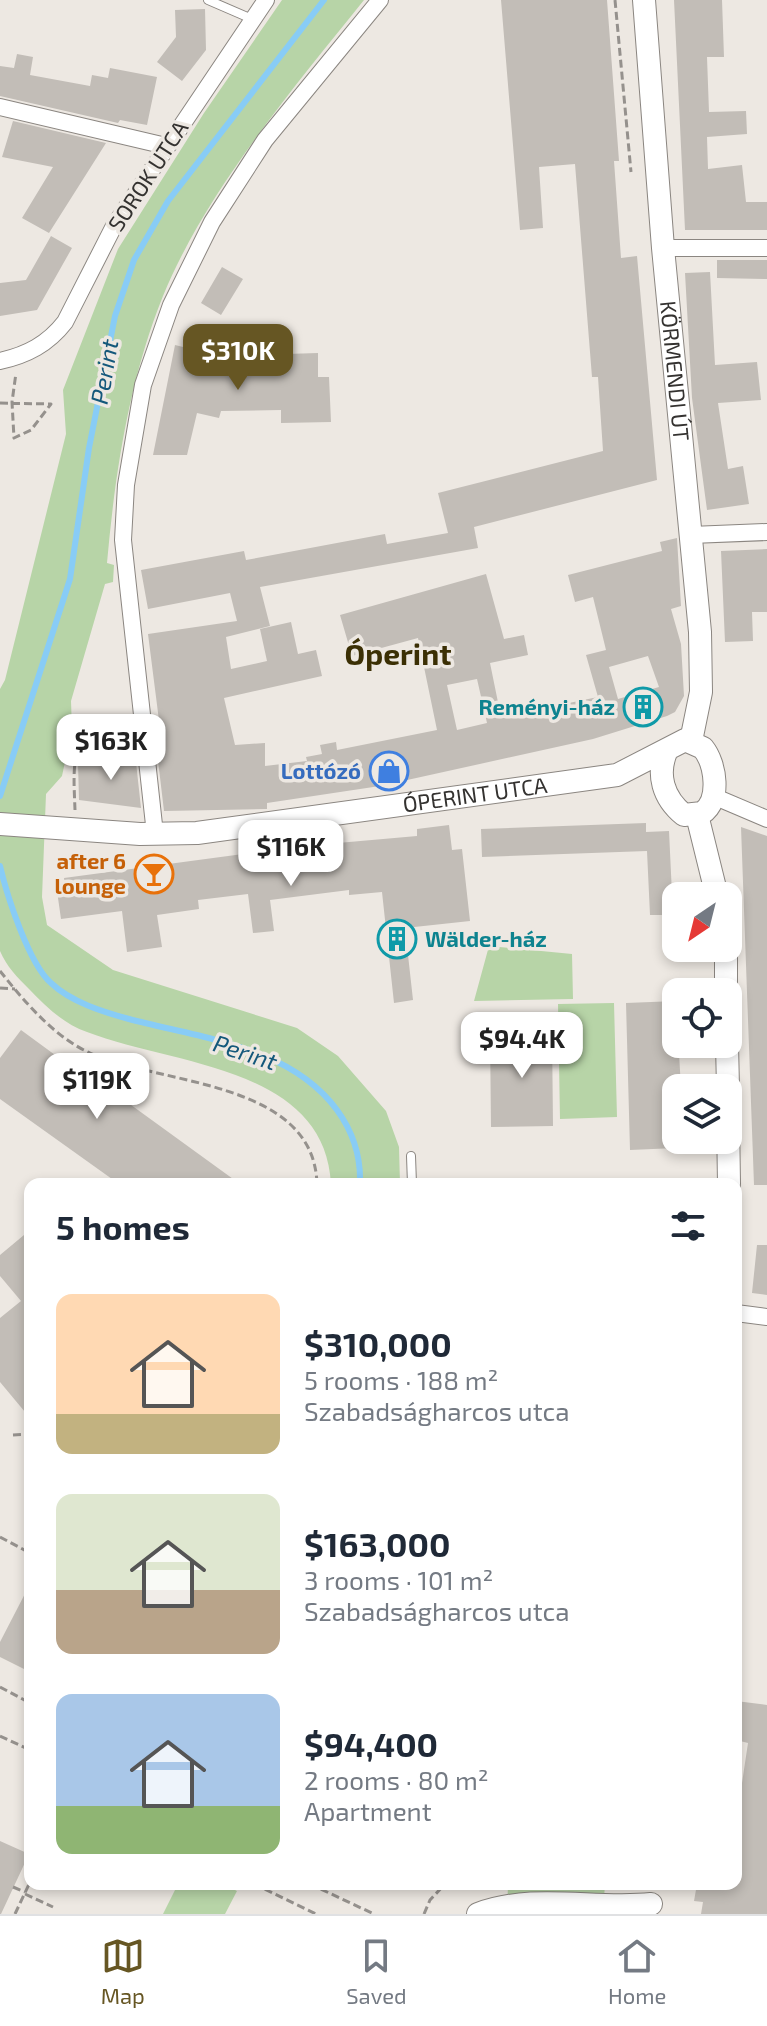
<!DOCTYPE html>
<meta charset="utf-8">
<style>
:root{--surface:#fff;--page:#f2f2f3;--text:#1f2937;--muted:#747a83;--line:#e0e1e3;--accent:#665623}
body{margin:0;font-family:"Exo 2",sans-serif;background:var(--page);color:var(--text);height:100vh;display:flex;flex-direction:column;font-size:30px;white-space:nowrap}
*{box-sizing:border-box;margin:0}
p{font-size:26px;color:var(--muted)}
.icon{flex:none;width:44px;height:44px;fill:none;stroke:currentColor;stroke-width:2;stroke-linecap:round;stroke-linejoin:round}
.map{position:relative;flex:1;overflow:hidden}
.details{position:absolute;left:24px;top:1178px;width:718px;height:712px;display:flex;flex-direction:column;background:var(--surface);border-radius:16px;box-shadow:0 4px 12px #0003}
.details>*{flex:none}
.needle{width:52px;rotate:215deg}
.tools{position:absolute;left:662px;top:882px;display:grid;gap:16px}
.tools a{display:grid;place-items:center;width:80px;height:80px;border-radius:16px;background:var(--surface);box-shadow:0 4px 12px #0003;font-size:40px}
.price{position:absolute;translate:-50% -68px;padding:0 18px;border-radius:16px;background:#fff;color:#222;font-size:26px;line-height:52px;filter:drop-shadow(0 2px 4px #0008)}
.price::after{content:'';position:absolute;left:50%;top:48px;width:24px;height:18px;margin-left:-12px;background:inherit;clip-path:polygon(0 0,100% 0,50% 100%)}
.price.on{background:var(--accent);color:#fff}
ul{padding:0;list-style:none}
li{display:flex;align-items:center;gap:24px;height:200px;padding:0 32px}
li span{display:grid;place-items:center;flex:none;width:224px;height:160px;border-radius:16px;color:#555}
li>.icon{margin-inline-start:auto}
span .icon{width:96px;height:96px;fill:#fffc;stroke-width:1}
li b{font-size:34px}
h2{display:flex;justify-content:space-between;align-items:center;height:96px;padding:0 32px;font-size:34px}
.tab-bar{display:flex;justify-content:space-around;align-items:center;height:112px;border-top:2px solid var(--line);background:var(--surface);font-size:22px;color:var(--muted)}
.tab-bar a{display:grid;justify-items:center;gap:4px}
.tab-bar .on{color:var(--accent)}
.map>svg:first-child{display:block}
</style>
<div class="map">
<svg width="767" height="1914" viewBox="0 0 767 1914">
<rect width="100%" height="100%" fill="#ede8e2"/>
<path fill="#b7d4a7" d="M 282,0 L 364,0 C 294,87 205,193 163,296 C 129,380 115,473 107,563 L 114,565 L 113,582 L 105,584 L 71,701 L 72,729 L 62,776 L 46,794 L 42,897 L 47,925 L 113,970 L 297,1028 L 338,1056 L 386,1111 L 399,1147 L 400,1184 L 331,1184 C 325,1066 172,1065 87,1032 C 64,1024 46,1007 29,989 C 17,977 7,967 0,951 L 0,689 L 5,680 L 66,434 L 63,390 L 118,249 L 204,113 Z
M 489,946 L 572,954 L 573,999 L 474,1001 Z
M 614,1003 L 617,1117 L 560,1119 L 558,1004 Z
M 178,1884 L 223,1884 L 237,1891 L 225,1914 L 163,1914 Z
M 508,1884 L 605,1884 L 603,1914 L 507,1914 Z"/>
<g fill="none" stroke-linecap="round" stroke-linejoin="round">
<path stroke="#88ccf6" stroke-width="6" d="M 0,796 L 70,579 L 89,448 L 115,316 L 134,260 L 168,201 L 324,0
M 0,866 C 7,896 29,964 51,983 C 71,1002 103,1012 129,1019 C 200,1038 290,1046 337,1110 C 353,1132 361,1157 360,1184"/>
</g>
<path fill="#c2bdb7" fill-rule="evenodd" d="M 501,0 L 607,0 L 619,161 L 614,161 L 621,258 L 637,256 L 657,480 L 474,527 L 478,548 L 260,587 L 270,626 L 226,637 L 231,669 L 267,661 L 260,629 L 291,622 L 298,654 L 316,650 L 322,676 L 224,698 L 235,745 L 265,743 L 265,766 L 307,761 L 306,757 L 322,754 L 320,745 L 336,742 L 337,750 L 437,730 L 418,638 L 352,656 L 340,615 L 486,574 L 504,639 L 524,635 L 528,655 L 490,663 L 501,717 L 598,697 L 586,655 L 606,650 L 593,597 L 575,602 L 568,575 L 662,551 L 660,542 L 677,538 L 681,606 L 671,609 L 681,644 L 684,696 L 675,712 L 667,716 L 593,739 L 380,786 L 267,803 L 267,809 L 164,811 L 157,752 L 163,752 L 148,634 L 237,621 L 230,593 L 148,609 L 141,570 L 244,551 L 246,560 L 385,534 L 387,544 L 448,533 L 438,493 L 603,451 L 598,377 L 592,377 L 575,164 L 539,167 L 543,228 L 520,230 ZM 648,656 L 659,687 L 618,699 L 609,667 ZM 477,679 L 487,723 L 457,730 L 447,685 Z
M 674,0 L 722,0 L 724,57 L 707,57 L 709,112 L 746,111 L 747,134 L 707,137 L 708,169 L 742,165 L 746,202 L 767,202 L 767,230 L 685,230 Z
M 205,9 L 206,50 L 182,81 L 157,62 L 176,37 L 175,10 Z
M 17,54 L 33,57 L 30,75 L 90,86 L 92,75 L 108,78 L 110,68 L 157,77 L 147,125 L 120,120 L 118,123 L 0,96 L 0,66 L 14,68 Z
M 13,121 L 106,143 L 49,233 L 22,218 L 53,167 L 2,157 Z
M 51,236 L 72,248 L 37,310 L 0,316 L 0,283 L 26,280 Z
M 717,260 L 767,260 L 767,279 L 717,278 Z
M 222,267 L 243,279 L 221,315 L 201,303 Z
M 710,272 L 715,365 L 757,362 L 761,400 L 718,403 L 728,469 L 743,466 L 749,504 L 707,510 L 692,398 L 685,273 Z
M 175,345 L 220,356 L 318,353 L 318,377 L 329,377 L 331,422 L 281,423 L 281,410 L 221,411 L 219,418 L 197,413 L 187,455 L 153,455 Z
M 767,549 L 767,612 L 752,612 L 753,641 L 725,642 L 721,551 Z
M 112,753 L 135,753 L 141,808 L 79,800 L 78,763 L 113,763 Z
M 646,823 L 646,832 L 669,831 L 673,915 L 650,915 L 647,851 L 482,857 L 481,829 Z
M 449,825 L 452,850 L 462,849 L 470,921 L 405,928 L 413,1000 L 394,1003 L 382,892 L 349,895 L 349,890 L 270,900 L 274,931 L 253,933 L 248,894 L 198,900 L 199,909 L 157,915 L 162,947 L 127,952 L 122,911 L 61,919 L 57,891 L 66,890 L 64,878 L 243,854 L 243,849 L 304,842 L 304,846 L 417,836 L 417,829 Z
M 741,827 L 767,836 L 767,1185 L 754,1185 Z
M 676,1001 L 681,1088 L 676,1088 L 676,1148 L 630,1150 L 626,1003 Z
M 21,1030 L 66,1063 L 69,1060 L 240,1184 L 119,1184 L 0,1099 L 0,1058 Z
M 552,1032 L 553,1126 L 491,1127 L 490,1033 Z
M 30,1230 L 30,1418 L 0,1382 L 0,1318 L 21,1301 L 0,1276 L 0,1255 Z
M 757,1245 L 767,1245 L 767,1295 L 752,1293 Z
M 30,1584 L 30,1672 L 0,1657 L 0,1642 Z
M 736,1701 L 767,1705 L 767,1914 L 701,1914 L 703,1902 L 694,1901 L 697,1884 L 736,1884 L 736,1823 L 748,1743 L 736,1740 Z
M 0,1841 L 29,1854 L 1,1914 L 0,1914 Z"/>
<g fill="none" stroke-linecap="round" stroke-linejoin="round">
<defs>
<path id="lane" d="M 208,0 L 252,19
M 411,1156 L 412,1184"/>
<path id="street" d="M 0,107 L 166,146
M 663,248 L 767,248
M 0,361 C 27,355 48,344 65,322 L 114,226 L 266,0
M 691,535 L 767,532
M 713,796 L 767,819
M 155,834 L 123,540 L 126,485 L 143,385 L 171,305 L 212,222 L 265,140 L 380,0
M 736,1313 L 767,1317"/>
<g id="secondary">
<path id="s1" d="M 644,0 L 663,248 L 700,632 L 701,692 L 691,741"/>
<path d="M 697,815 L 717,896"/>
<path id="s2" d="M 0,824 L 140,834 L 197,833 L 617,775 L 685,740 L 703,748 C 716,764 721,801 702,813 L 684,815 C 663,798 656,774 667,750"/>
<path d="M 726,948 L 726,992"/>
<path d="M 727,1044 L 728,1088"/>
<path d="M 728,1119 L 729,1184"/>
<path d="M 478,1914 C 533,1893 594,1910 651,1904"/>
</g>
</defs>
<use href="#lane" stroke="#8b8681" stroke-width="10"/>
<use href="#street" stroke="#8b8681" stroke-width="18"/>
<use href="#secondary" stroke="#8b8681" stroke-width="24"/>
<path stroke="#95918d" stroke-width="3" stroke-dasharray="8 4" stroke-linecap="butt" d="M 615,0 L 631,172
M 0,403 L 51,404 L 31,430 L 14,438 L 12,402 L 16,373
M 75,810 C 74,778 69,738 99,717 L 119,716
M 0,971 C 24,1001 54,1037 90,1053 C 160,1085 314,1080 317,1184
M 0,988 L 15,989
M 13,1435 L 30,1434
M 0,1537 L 30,1553
M 0,1687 L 30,1703
M 0,1736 L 30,1750
M 254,1884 L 316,1914
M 310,1884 L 374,1914
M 13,1887 L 25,1892
M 25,1894 L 53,1907
M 15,1914 L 30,1882
M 424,1914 L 430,1900 L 445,1884"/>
<use href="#lane" stroke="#fff" stroke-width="8"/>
<use href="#street" stroke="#fff" stroke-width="16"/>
<use href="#secondary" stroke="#fff" stroke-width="22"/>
</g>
<defs>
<symbol id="building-ring" viewBox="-11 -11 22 22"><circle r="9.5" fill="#ede8e2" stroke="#0f9aa8" stroke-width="1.5"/><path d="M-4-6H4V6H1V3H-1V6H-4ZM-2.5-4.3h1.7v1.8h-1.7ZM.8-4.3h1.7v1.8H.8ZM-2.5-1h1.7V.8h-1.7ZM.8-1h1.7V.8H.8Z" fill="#0f9aa8"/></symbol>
<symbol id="shop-ring" viewBox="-11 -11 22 22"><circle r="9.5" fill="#ede8e2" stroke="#3f7fe0" stroke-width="1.5"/><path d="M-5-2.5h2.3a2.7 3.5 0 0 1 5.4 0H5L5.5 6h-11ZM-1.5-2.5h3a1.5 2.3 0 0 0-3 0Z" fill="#3f7fe0"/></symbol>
<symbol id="bar-ring" viewBox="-11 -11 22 22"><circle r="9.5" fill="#ede8e2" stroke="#e8710a" stroke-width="1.5"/><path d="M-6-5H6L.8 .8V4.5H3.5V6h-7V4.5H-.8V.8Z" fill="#e8710a"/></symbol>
</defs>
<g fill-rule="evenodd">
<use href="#building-ring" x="621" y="685" width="44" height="44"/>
<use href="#shop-ring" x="367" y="749" width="44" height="44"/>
<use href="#bar-ring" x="132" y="852" width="44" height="44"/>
<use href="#building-ring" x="375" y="917" width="44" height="44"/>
</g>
<g text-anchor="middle" stroke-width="7" stroke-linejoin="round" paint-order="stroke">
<g font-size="22" fill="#343230" stroke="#ede8e2">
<text transform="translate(148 176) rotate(-57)" y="8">SOROK UTCA</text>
<text dy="8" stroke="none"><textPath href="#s1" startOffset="372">KÖRMENDI ÚT</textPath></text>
<text dy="8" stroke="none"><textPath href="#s2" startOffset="478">ÓPERINT UTCA</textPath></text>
</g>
<g font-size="22" font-weight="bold" fill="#0d838f" stroke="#ede8e2" text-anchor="end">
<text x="615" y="715">Reményi-ház</text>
<text x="425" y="947" text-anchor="start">Wälder-ház</text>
</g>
<g font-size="22" font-weight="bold" fill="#366cbe" stroke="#ede8e2" text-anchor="end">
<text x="361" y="779">Lottózó</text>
</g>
<g font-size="22" font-weight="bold" fill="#c56008" stroke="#ede8e2" text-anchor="end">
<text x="126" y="869">after 6<tspan x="126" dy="25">lounge</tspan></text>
</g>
<g font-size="24" font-style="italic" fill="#14587b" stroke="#ede8e2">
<text transform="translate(105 372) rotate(-80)" y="8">Perint</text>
<text transform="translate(245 1053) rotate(18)" y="8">Perint</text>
</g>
<g font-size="30" font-weight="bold" fill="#3b2f04" stroke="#ede8e2">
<text x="398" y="665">Óperint</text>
</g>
</g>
</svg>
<div class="tools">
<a><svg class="needle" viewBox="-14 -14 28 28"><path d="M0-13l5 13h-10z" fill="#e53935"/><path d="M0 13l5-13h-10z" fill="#747a83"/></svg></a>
<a><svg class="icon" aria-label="locate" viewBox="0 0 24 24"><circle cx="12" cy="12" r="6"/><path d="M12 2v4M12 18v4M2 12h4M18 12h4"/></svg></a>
<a><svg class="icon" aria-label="layers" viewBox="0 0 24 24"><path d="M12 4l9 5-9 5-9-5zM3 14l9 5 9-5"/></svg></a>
</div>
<b class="price on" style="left:238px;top:392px">$310K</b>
<b class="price" style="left:111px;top:782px">$163K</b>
<b class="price" style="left:291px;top:888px">$116K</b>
<b class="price" style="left:522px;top:1080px">$94.4K</b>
<b class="price" style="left:97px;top:1121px">$119K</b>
<section class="details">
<h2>5 homes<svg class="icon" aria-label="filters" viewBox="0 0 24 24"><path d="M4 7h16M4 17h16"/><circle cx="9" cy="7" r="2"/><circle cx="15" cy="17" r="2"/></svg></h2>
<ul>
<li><span style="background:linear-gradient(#ffd9b3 75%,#c2b280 0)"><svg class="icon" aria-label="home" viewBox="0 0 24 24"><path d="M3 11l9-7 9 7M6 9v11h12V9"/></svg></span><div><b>$310,000</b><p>5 rooms · 188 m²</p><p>Szabadságharcos utca</p></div></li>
<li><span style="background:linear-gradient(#dfe7d0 60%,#b9a48a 0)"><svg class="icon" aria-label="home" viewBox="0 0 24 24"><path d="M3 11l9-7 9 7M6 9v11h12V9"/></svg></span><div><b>$163,000</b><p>3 rooms · 101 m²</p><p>Szabadságharcos utca</p></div></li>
<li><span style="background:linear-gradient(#a9c7e8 70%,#8fb573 0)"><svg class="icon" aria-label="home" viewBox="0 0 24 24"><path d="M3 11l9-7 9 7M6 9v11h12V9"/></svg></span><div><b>$94,400</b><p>2 rooms · 80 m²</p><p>Apartment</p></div></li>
</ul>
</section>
</div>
<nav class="tab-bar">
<a class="on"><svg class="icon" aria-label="map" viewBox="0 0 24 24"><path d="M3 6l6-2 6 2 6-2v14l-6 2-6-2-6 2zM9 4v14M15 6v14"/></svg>Map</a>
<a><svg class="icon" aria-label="saved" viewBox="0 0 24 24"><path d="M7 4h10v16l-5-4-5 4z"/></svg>Saved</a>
<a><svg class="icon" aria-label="home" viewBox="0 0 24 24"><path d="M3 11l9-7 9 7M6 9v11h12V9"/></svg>Home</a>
</nav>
